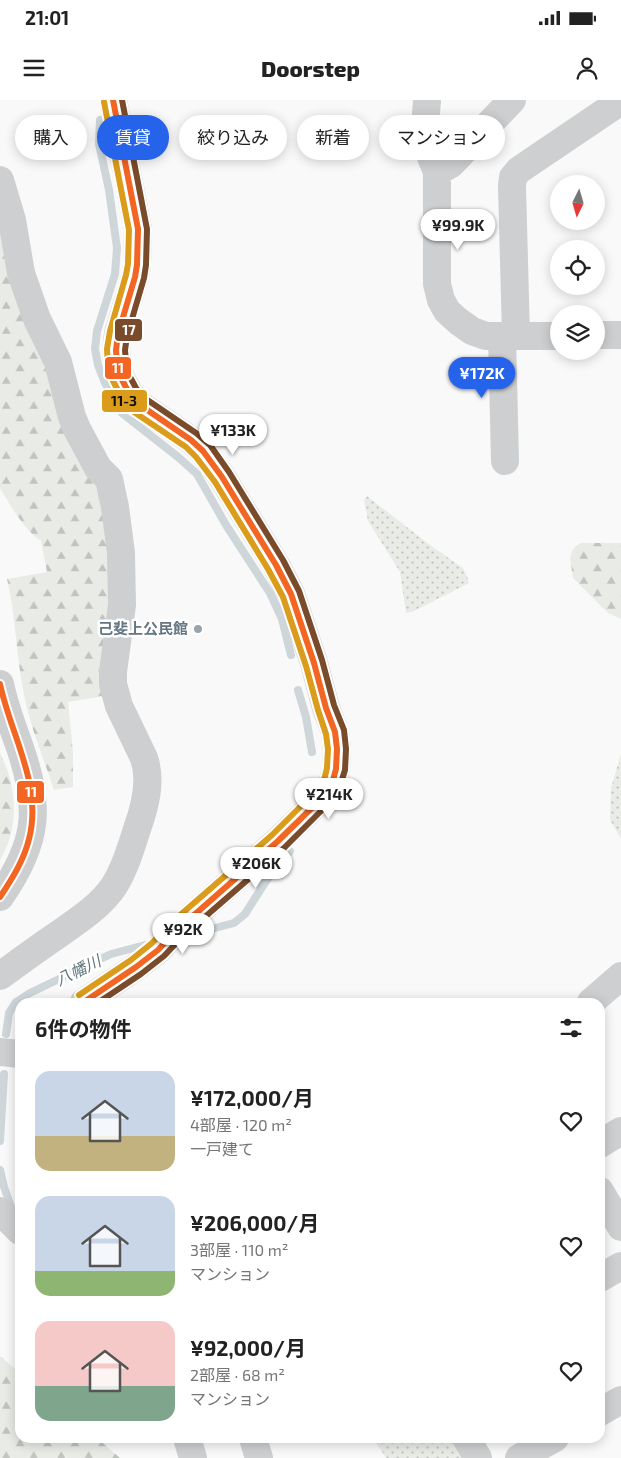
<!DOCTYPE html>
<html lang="ja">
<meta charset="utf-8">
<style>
:root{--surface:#fff;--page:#f2f2f2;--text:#222;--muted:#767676;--accent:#2563eb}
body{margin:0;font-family:"Exo 2","Noto Sans JP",sans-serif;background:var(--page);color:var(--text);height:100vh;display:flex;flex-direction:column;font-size:19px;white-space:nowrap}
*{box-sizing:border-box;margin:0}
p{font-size:16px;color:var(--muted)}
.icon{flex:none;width:28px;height:28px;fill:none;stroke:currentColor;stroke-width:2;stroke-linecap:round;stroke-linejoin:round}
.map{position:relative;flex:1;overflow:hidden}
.side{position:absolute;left:15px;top:898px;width:590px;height:445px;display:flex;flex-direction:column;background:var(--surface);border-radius:15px;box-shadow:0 2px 12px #0003}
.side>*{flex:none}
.guide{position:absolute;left:15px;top:15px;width:591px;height:45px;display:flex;gap:10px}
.needle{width:32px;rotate:185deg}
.fabs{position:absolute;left:550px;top:75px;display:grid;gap:10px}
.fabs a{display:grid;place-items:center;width:55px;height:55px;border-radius:50%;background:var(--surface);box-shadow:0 2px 12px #0003;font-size:25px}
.price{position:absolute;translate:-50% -42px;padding:0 11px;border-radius:18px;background:#fff;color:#222;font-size:16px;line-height:32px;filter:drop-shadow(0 1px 2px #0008)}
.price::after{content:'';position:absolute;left:50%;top:30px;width:15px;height:11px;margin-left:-8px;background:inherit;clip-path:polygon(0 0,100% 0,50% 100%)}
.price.on{background:var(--accent);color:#fff}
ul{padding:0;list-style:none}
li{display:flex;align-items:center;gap:15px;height:125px;padding:0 20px}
li span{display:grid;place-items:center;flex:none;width:140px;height:100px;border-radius:15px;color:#555}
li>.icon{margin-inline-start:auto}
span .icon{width:60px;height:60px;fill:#fffc;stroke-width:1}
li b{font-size:21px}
h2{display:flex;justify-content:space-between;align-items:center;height:60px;padding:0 20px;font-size:21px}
.tag{padding:0 18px;border-radius:22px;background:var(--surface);box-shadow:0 2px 12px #0003;font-size:18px;line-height:45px}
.tag.on{background:var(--accent);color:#fff}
.status{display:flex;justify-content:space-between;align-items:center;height:35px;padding:0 25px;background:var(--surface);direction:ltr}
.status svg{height:14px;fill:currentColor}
header{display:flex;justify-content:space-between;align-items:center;height:65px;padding:0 20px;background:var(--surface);font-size:22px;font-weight:800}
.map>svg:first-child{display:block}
</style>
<div class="status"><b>21:01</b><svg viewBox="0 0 49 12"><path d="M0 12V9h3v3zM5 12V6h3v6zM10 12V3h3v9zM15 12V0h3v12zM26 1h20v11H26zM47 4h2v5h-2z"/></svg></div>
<header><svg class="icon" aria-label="menu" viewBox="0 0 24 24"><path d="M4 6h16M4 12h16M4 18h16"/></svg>Doorstep<svg class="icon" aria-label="person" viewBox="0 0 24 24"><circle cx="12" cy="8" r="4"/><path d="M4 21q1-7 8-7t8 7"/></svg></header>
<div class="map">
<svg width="621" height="1358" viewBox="0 0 621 1358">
<defs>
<pattern id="grass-dots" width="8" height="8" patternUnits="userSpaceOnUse" patternTransform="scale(1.25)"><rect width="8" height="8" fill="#e8ebe6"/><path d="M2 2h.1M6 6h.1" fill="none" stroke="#c0c3c0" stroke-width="1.8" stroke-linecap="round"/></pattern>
<pattern id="forest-firs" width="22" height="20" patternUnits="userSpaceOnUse" patternTransform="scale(1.25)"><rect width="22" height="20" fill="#e8ebe6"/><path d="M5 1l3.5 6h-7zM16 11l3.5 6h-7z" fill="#c0c3c0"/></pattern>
</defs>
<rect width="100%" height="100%" fill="#f9f9f9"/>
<path fill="url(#grass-dots)" d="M 367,396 L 430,445 L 463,468 L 468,479 L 469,483 L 414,511 L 406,513 L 400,472 L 368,421 L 364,400 Z
M 621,654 L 621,739 L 610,720 L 611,688 Z
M 373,1338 L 455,1338 L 467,1358 L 386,1358 Z"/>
<path fill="url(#forest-firs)" d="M 0,115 L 92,378 L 103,398 L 112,516 L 104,596 L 68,602 L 73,652 L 73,687 L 54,690 C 44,659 30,627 24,594 C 16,556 16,517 7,479 L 47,472 L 41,441 C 25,431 10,405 0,388 Z
M 581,443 L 621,443 L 621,519 L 608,513 L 573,478 L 570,458 L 572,451 L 576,446 Z
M 0,653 C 17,686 20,727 0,760 Z
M 0,1256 L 20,1273 L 20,1338 L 97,1338 L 120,1358 L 0,1358 Z"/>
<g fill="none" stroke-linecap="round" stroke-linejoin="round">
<path stroke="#ced6d9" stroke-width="8" d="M 100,20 L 99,44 L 109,90 L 117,148 L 115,174 L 97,231 L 95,249 L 98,265 L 105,283 L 122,313 L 178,357 L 197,374 L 226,425 L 270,493 L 282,519 L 291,555
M 298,590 L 306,617 L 312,652
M 184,836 L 234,823 L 245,814 L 266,781 L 290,751
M 6,934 L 9,913 L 16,902 L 30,893 L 111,854 L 149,844
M 0,1041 L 4,974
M 0,1070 L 4,1087 L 12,1109"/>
<path stroke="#cecfd0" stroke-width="28" d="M 427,0 L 425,27 L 429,52 L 437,72 L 437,184 L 441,200 L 447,211 L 458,221 L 472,231 L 486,236 L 559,236
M 437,72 L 451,64 L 512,0
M 0,80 L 12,120 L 21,173 L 37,219 L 58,262 L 72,317 L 77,329 L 98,368 L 109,379 L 115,407 L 121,453 L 122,505 L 113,572 L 113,584 L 119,606 L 144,658 C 152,681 145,707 137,729 C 131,748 125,768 114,786 C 100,807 77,821 56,836 C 37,849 19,862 0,876
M 596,235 L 621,235
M 502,236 L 505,361
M 516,236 L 512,86 L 513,77 L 519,70 L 621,1
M 84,902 L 136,867 L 158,850 L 177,830 L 278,741 L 324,696 L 332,684 L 336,669 L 337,649 L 335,632 L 326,608 L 314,563 L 291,494 L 276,465 L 222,377 L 203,351 L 191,340 L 137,303 L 129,293 L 121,278 L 117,264 L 116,250 L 118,234 L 135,177 L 137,165 L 138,129 L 113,0
M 591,902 L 621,876
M 600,1044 L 621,1031
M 0,1111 L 20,1131
M 600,1178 L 621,1166
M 600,1312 L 621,1300
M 187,1338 L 193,1358
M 253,1338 L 259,1358
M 466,1338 L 478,1358
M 519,1358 L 555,1338"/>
<path stroke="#cecfd0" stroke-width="28" d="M 0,584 C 4,604 11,623 18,642 C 41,706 39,741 0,797
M 0,952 L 20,954
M 600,1091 L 621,1127"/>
<defs>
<path id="bus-1" d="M 0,584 C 11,636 43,685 29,739 C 24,760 12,779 0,797
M 84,902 L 136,867 L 158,850 L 177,830 L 278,741 L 324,696 L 332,684 L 336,669 L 337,649 L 335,632 L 326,608 L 314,563 L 291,494 L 276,465 L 222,377 L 203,351 L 191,340 L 137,303 L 129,293 L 121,278 L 117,264 L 116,250 L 118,234 L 135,177 L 137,165 L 138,129 L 113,0"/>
<path id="bus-2" d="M 99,902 L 141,874 L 164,856 L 183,836 L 284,748 L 330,702 L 340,686 L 345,670 L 346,649 L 344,630 L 334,605 L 322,560 L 299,491 L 283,460 L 229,372 L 210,345 L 196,333 L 143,297 L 136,288 L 129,275 L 126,262 L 125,250 L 127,236 L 144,178 L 146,165 L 147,129 L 122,0"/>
<path id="bus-3" d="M 79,895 L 131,860 L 152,843 L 171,823 L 272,735 L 317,690 L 324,680 L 327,668 L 328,649 L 326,634 L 318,610 L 306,566 L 283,497 L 268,469 L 215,382 L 196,357 L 186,347 L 131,310 L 122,298 L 113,281 L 108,266 L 107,249 L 110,231 L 126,175 L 128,164 L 129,130 L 104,2"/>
</defs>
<use href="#bus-1" stroke="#fff" stroke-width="10"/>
<use href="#bus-2" stroke="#fff" stroke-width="10"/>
<use href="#bus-3" stroke="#fff" stroke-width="10"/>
<use href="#bus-1" stroke="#f26522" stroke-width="6"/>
<use href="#bus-2" stroke="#7a4b2a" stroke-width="6"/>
<use href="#bus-3" stroke="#da9c1a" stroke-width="6"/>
</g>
<circle fill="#99a4ac" stroke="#fff" stroke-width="2" cx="198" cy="529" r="5"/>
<g text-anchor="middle" stroke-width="5" stroke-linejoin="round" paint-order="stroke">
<g font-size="15" font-weight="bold" fill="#657683" stroke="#fff" text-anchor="end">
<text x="188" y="534">己斐上公民館</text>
</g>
<g font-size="16" font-style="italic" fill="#60757c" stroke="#fff">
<text transform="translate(78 870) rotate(-26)" y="6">八幡川</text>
</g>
</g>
<g stroke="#fff" stroke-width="2">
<rect x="114" y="218" width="29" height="24" rx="5" fill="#7a4b2a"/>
<rect x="104" y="256" width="28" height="24" rx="5" fill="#f26522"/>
<rect x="101" y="289" width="47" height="24" rx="5" fill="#da9c1a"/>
<rect x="16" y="680" width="29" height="24" rx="5" fill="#f26522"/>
</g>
<g font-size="14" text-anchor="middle" font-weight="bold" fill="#fff">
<text x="129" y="235">17</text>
<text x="118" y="273">11</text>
<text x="31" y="697">11</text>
</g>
<g font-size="14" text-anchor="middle" font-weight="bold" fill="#111">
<text x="124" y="306">11-3</text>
</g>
</svg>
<div class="fabs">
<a><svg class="needle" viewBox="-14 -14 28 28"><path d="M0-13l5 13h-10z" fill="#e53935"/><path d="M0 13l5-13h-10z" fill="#767676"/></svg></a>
<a><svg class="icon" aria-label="locate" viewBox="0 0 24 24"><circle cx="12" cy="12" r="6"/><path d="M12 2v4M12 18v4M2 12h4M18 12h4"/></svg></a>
<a><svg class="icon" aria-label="layers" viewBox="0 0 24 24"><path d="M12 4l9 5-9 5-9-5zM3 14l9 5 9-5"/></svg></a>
</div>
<b class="price" style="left:458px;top:151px">¥99.9K</b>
<b class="price on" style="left:482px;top:299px">¥172K</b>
<b class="price" style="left:233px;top:356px">¥133K</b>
<b class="price" style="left:329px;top:720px">¥214K</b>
<b class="price" style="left:256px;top:789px">¥206K</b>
<b class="price" style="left:183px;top:855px">¥92K</b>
<div class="guide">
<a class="tag">購入</a>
<a class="tag on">賃貸</a>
<a class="tag">絞り込み</a>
<a class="tag">新着</a>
<a class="tag">マンション</a>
</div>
<section class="side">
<h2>6件の物件<svg class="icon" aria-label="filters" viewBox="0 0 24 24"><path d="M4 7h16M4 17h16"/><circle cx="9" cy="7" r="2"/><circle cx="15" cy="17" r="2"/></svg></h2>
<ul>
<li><span style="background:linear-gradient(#c9d6e8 65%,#c2b280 0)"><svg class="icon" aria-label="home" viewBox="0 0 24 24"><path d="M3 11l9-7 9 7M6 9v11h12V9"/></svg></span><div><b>¥172,000/月</b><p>4部屋 · 120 m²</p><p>一戸建て</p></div><svg class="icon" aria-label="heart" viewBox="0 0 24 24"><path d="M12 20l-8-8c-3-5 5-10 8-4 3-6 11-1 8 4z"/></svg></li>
<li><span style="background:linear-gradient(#c9d6e8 75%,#8fb573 0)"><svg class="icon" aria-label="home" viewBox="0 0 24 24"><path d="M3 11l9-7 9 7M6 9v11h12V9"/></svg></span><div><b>¥206,000/月</b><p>3部屋 · 110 m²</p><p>マンション</p></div><svg class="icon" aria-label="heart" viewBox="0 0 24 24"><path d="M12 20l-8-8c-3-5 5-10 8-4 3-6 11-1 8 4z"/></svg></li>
<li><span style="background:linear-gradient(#f6c9c9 65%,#7fa58c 0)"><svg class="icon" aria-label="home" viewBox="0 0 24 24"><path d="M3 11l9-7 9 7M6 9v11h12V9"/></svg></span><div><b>¥92,000/月</b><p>2部屋 · 68 m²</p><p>マンション</p></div><svg class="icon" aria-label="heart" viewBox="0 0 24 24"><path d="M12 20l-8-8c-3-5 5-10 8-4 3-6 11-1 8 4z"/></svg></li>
</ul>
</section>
</div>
